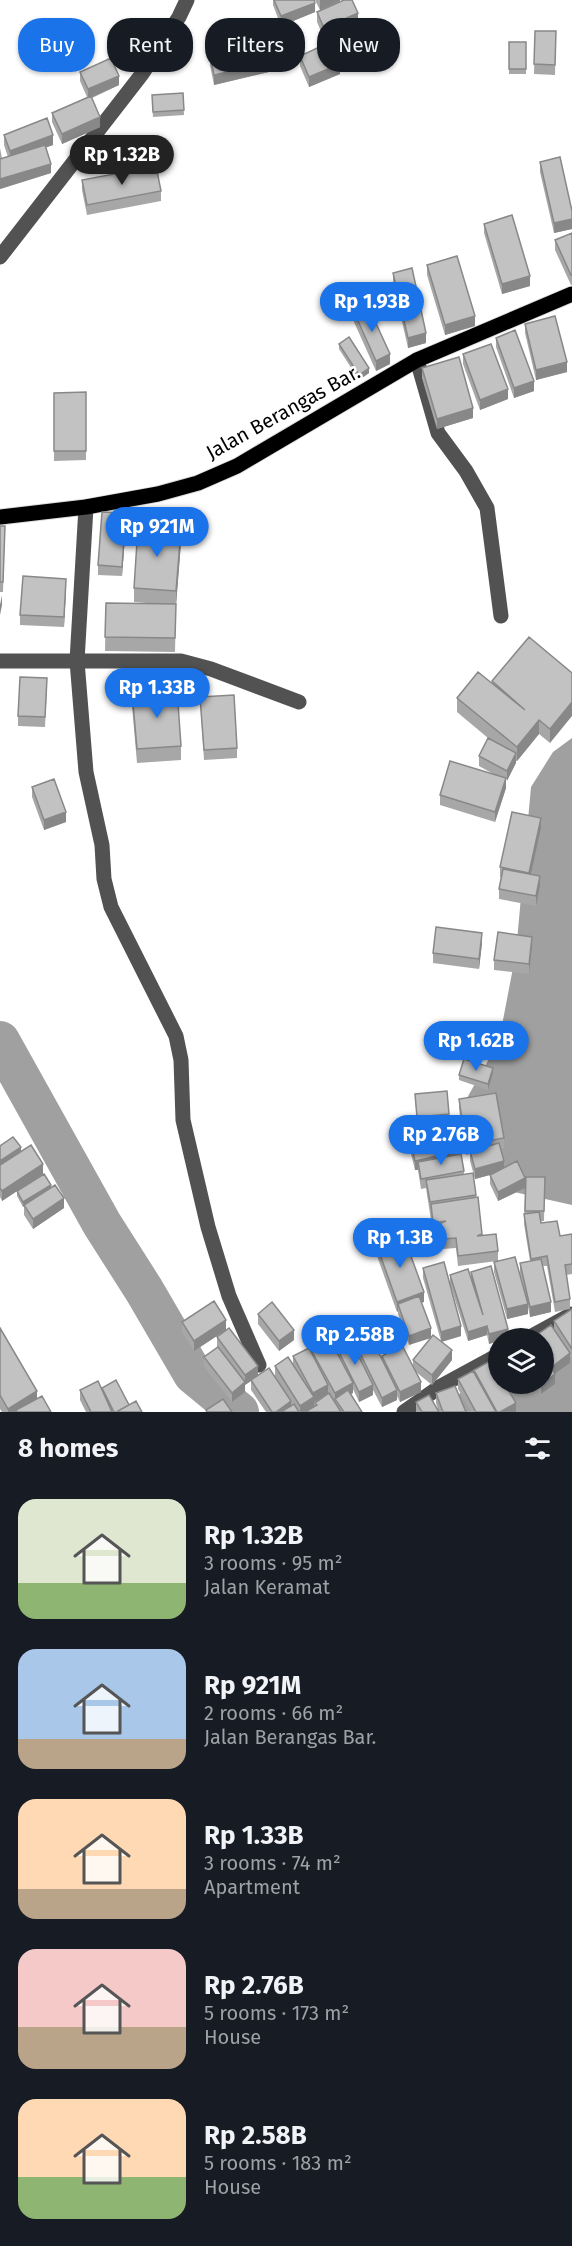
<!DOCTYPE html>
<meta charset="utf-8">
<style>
:root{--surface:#171b24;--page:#20242c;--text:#f1f3f6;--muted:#9ea1a6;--accent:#1a73e8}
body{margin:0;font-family:"Fira Sans",sans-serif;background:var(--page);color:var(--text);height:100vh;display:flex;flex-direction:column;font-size:22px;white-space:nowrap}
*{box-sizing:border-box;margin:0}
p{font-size:20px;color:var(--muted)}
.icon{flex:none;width:33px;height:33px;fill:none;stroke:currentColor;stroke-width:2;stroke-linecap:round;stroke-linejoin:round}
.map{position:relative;height:1412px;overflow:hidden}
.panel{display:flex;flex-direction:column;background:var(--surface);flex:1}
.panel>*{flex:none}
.banner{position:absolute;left:18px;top:18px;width:537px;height:54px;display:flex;gap:12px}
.fabs{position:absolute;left:488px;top:1328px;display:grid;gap:12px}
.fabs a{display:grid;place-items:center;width:66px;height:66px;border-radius:50%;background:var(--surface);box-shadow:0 2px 4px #0004;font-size:30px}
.price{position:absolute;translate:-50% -51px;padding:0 14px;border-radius:21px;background:var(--accent);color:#fff;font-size:20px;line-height:39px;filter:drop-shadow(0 2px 3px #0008)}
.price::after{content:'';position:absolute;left:50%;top:36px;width:18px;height:14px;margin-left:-9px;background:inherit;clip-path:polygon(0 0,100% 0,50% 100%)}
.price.selected{background:#222;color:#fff}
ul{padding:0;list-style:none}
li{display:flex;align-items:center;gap:18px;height:150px;padding:0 18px}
li span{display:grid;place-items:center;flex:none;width:168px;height:120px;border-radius:18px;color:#555}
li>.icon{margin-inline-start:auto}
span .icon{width:72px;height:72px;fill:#fffc;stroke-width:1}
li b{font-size:26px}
h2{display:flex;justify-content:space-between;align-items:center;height:72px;padding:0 18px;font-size:26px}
.tag{padding:0 21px;border-radius:24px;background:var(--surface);box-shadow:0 2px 4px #0004;font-size:21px;line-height:54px}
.tag.selected{background:var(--accent);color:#fff}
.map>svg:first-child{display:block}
</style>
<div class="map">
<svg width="572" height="1412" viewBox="0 0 572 1412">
<rect width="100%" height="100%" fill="#fff"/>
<path fill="#a0a0a0" d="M 572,738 L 572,1205 L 514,1192 L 467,1098 L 499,1041 L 516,952 L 531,787 L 553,752 Z
M 572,1321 L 572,1412 L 431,1412 L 498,1369 L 498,1383 L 543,1383 Z"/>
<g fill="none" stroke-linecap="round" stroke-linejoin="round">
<path stroke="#a0a0a0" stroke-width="40" d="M 0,1041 L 102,1224 L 144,1290 L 193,1374 L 239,1412"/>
<defs>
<path id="major" d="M 0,517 L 86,507 L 158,494 L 198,483 L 237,466 L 417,360 L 572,294"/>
</defs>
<use href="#major" stroke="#dbdbdb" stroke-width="17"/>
<path stroke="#525252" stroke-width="15" d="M 0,257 L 142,74 L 179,17 L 187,0
M 417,360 L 438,433 L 466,471 L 487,508 L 501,616
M 86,507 L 77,661 L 86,772 L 102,845 L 104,879 L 111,907 L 176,1036 L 181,1060 L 183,1120 L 208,1227 L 229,1296 L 259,1365
M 0,661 L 181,661 L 211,669 L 299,702
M 528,1338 L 572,1314
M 404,1412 L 441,1386 L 498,1355"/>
<use href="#major" stroke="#000" stroke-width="15"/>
</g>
<path fill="#a7a7a7" d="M 273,0 L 314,0 L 315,12 L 281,26 L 273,5 Z
M 315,0 L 340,0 L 340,1 L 320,10 Z
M 317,12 L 358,23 L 324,38 L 317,22 Z
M 535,31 L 556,31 L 555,75 L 534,74 Z
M 509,42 L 526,42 L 526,74 L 509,74 Z
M 334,43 L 364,60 L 343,69 L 334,48 Z
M 210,55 L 269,72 L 214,85 L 210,65 Z
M 300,56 L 340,74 L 309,87 L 300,66 Z
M 80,72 L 119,85 L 92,98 L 100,127 L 62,144 L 52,122 L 52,113 L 87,97 L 80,81 Z
M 183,93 L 184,115 L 153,117 L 152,100 Z
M 4,135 L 53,145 L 46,147 L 51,173 L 0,189 L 0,148 L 2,158 L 8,157 L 4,145 Z
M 540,162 L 572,211 L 572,229 L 554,233 L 540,172 Z
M 82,180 L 161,191 L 161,201 L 87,215 L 82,190 Z
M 484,224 L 530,286 L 502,294 L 484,233 Z
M 572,234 L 572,285 L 571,285 L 555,250 L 555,240 Z
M 427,265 L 475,326 L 445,335 L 427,275 Z
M 393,273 L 426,343 L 408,348 L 393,282 Z
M 354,312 L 390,364 L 376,371 L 354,322 Z
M 525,324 L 567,372 L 536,380 L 525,333 Z
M 496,338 L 534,391 L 514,398 L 496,347 Z
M 339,344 L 369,373 L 359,380 L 339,349 Z
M 463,354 L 508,399 L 480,410 L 463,364 Z
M 422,368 L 473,418 L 437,429 L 422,378 Z
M 86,392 L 86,460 L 54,461 L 54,393 Z
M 126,523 L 122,576 L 98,575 L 98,565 Z
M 0,526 L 5,526 L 3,592 L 0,592 Z
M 181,543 L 176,605 L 175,652 L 105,651 L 106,603 L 160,604 L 134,602 L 134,588 Z
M 66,589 L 64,627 L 20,625 L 20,615 Z
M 572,673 L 550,743 L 539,734 L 517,761 L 516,761 L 516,763 L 506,780 L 506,788 L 495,822 L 440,805 L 440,795 L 497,776 L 479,766 L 479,756 L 488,738 L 457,712 L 457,698 L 492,683 L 492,681 Z
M 47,687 L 45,727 L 18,726 L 18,716 Z
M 132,692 L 181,746 L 181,760 L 137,763 L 132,706 Z
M 200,697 L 237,748 L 237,758 L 204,760 Z
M 32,787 L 66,822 L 44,830 L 32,797 Z
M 541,828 L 531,874 L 540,886 L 536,906 L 499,899 L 499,889 L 501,877 L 500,877 L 500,867 Z
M 482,943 L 479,969 L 433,963 L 433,953 Z
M 532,946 L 529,974 L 494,970 L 494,960 Z
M 493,1073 L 488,1090 L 459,1080 L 459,1075 Z
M 415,1094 L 449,1114 L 449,1124 L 417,1127 Z
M 459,1099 L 504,1138 L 504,1148 L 501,1149 L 504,1168 L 525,1178 L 545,1177 L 544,1221 L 541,1221 L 541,1223 L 560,1236 L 572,1234 L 572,1274 L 566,1275 L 570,1299 L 570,1309 L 555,1312 L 547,1266 L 543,1266 L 551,1312 L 530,1317 L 528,1307 L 528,1314 L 507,1319 L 494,1272 L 494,1262 L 497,1261 L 458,1266 L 456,1248 L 443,1249 L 441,1232 L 433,1233 L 426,1188 L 421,1189 L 418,1170 L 415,1170 L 410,1150 L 410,1140 L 458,1155 L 464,1171 L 464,1174 L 476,1195 L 482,1236 L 498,1251 L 498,1261 L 524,1288 L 520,1273 L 520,1263 L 530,1261 L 524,1224 L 525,1188 L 498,1201 L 490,1184 L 490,1175 L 475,1179 L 470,1161 L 470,1154 L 466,1155 L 459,1109 Z
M 0,1146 L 21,1151 L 43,1174 L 25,1186 L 51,1187 L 64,1208 L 33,1229 L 24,1215 L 24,1207 L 23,1207 L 17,1196 L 17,1191 L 2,1201 L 0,1197 Z
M 377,1246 L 424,1302 L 422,1302 L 409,1345 L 398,1314 L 398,1311 L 397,1312 L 377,1256 Z
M 423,1268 L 461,1336 L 441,1342 L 452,1360 L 432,1385 L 416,1372 L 421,1392 L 400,1402 L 397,1396 L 397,1400 L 382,1407 L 373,1390 L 373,1395 L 359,1402 L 353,1389 L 353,1393 L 351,1394 L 362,1412 L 266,1412 L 251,1390 L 251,1381 L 245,1385 L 245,1392 L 232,1402 L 204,1367 L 204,1357 L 217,1347 L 217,1337 L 258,1375 L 284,1391 L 275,1376 L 275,1366 L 293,1366 L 293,1356 L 310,1351 L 310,1348 L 336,1352 L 336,1346 L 356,1349 L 356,1345 L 382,1360 L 382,1356 L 413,1367 L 413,1360 L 441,1341 L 423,1278 Z
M 471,1272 L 508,1338 L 498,1338 L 498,1341 L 489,1344 L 487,1335 L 468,1341 L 450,1284 L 450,1275 L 471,1279 Z
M 572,1309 L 572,1359 L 570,1356 L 570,1363 L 555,1374 L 555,1384 L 541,1394 L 534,1383 L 543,1383 L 543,1338 L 534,1338 L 534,1337 L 554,1328 L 554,1321 Z
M 258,1314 L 294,1340 L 279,1351 L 258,1324 Z
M 182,1322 L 226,1330 L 194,1351 L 182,1332 Z
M 0,1328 L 37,1398 L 51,1412 L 2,1412 L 0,1409 Z
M 498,1355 L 498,1383 L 516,1412 L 471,1412 L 458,1389 L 458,1379 L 474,1373 L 474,1370 L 494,1365 L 494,1358 Z
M 505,1383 L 527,1383 L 512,1394 Z
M 102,1389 L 129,1405 L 142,1412 L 86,1412 L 80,1400 L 80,1390 Z
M 436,1393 L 466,1412 L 439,1412 L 436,1403 Z
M 416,1402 L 439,1412 L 416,1412 Z"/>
<path fill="#888" d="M 320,0 L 340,0 L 340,1 L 320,10 Z
M 315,3 L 315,12 L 281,26 L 281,16 Z
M 358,13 L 358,23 L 324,38 L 324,28 Z
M 364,55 L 364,60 L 343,69 L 343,64 Z
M 269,63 L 269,72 L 214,85 L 214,75 Z
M 340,64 L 340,74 L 309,87 L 309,77 Z
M 119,76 L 119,85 L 88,99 L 88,89 Z
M 100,117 L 100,127 L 62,144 L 62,134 Z
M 53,135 L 53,145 L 10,161 L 10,151 Z
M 51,164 L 51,173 L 0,189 L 0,179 Z
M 572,219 L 572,229 L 554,233 L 554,223 Z
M 530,276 L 530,286 L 502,294 L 502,284 Z
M 475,316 L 475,326 L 445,335 L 445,325 Z
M 426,333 L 426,343 L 408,348 L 408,338 Z
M 390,354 L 390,364 L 376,371 L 376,361 Z
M 567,362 L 567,372 L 536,380 L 536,370 Z
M 369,368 L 369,373 L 359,380 L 359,375 Z
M 534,381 L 534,391 L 514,398 L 514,388 Z
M 508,389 L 508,399 L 480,410 L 480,400 Z
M 473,408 L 473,418 L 437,429 L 437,419 Z
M 126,513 L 126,523 L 122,576 L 122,567 Z
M 181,529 L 181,543 L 176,605 L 176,591 Z
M 66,579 L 66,589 L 64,627 L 64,617 Z
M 2,595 L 2,605 L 0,615 L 0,605 Z
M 572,702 L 572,716 L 550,743 L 550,729 Z
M 539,720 L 539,734 L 517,761 L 517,747 Z
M 516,753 L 516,763 L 507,781 L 507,771 Z
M 506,778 L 506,788 L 495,822 L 495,812 Z
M 66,812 L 66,822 L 44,830 L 44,820 Z
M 541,818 L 541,828 L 529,883 L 529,873 Z
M 540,876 L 540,886 L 536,906 L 536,896 Z
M 482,933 L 482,943 L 479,969 L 479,959 Z
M 532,937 L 532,946 L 529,974 L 529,964 Z
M 493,1068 L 493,1073 L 488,1090 L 488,1084 Z
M 21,1147 L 21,1152 L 0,1166 L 0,1161 Z
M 458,1151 L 458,1161 L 418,1162 L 418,1170 L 415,1170 L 415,1161 Z
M 504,1161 L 504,1171 L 475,1179 L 475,1169 Z
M 43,1164 L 43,1174 L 2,1201 L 2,1191 Z
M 525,1178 L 525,1188 L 498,1201 L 498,1192 Z
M 51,1185 L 51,1190 L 24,1205 L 23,1207 L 23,1202 Z
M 64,1198 L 64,1208 L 33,1229 L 33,1219 Z
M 424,1292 L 424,1302 L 400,1311 L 398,1304 L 398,1311 L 397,1312 L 397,1302 Z
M 551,1302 L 551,1312 L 530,1317 L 530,1307 Z
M 528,1304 L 528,1314 L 507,1319 L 507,1309 Z
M 226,1320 L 226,1330 L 194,1351 L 194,1341 Z
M 461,1326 L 461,1336 L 441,1342 L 441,1332 Z
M 487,1326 L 487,1335 L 468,1341 L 468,1332 Z
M 431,1328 L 431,1338 L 409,1345 L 409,1336 Z
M 508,1329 L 508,1338 L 498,1338 L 498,1341 L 489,1344 L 489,1334 Z
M 294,1330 L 294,1340 L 279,1351 L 279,1341 Z
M 452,1350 L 452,1360 L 432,1385 L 432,1375 Z
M 570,1353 L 570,1363 L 553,1375 L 553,1366 Z
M 258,1366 L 258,1376 L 245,1385 L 245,1392 L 232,1402 L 232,1393 L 245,1382 L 245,1375 Z
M 555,1374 L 555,1384 L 541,1394 L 541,1384 Z
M 421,1382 L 421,1392 L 400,1402 L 400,1392 Z
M 353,1383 L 353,1393 L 337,1401 L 335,1399 L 335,1403 L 335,1393 Z
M 513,1383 L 527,1383 L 512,1394 L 512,1384 Z
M 328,1385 L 328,1395 L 314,1402 L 314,1407 L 306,1412 L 300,1412 L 300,1406 L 313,1398 L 313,1393 Z
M 373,1385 L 373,1395 L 359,1402 L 359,1392 Z
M 397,1390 L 397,1400 L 382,1407 L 382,1398 Z
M 37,1391 L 37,1405 L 16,1410 L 16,1412 L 8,1412 L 8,1409 Z
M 291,1401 L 291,1411 L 290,1412 L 276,1412 Z
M 516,1403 L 516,1412 L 500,1412 Z"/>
<path fill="#c2c2c2" stroke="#888" stroke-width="1.5" d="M 274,0 L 314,0 L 315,3 L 281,16 Z
M 344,0 L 352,0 L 358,13 L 324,28 L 317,12 Z
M 535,31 L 556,31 L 555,65 L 534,64 Z
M 354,34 L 364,55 L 343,64 L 334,43 Z
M 265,42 L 269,63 L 214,75 L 210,55 Z
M 330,42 L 340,64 L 309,77 L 300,56 Z
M 509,42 L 526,42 L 526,69 L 509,69 Z
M 111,58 L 119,76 L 88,89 L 80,72 Z
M 183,93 L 184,110 L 153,112 L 152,95 Z
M 91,96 L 100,117 L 62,134 L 52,113 Z
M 47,118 L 53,135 L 10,151 L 4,135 Z
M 45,145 L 51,164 L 0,179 L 0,159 Z
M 560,157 L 572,211 L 572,219 L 554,223 L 540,162 Z
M 156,166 L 161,191 L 87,205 L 82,180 Z
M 512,215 L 530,276 L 502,284 L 484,224 Z
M 572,233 L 572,275 L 571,275 L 555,240 Z
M 457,256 L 475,316 L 445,325 L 427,265 Z
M 412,268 L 426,333 L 408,338 L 393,273 Z
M 368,306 L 390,354 L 376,361 L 354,312 Z
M 555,316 L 567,362 L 536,370 L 525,324 Z
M 515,330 L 534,381 L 514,388 L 496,338 Z
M 349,337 L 369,368 L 359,375 L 339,344 Z
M 491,344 L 508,389 L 480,400 L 463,354 Z
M 459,357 L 473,408 L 437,419 L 422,368 Z
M 86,392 L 86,451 L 54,451 L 54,393 Z
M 102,512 L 126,513 L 122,567 L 98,565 Z
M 0,526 L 5,526 L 3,582 L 0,582 Z
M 138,526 L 181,529 L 176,591 L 134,588 Z
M 23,576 L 66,579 L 64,617 L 20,615 Z
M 106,603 L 176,604 L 175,638 L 105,637 Z
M 529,637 L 572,673 L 572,702 L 550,729 L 539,720 L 517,747 L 457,698 L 478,672 L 525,710 L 492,681 Z
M 20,677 L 47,678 L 45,717 L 18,716 Z
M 177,689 L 181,746 L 137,749 L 132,692 Z
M 234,695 L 237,748 L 204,750 L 200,697 Z
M 488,738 L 516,753 L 507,771 L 479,756 Z
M 450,761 L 506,778 L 495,812 L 440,795 Z
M 54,779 L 66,812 L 44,820 L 32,787 Z
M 512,812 L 541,818 L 529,873 L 500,867 Z
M 503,869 L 540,876 L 536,896 L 499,889 Z
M 436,927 L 482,933 L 479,959 L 433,953 Z
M 498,932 L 532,937 L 529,964 L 494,960 Z
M 464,1059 L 493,1068 L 488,1084 L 459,1075 Z
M 447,1091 L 449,1114 L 417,1117 L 415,1094 Z
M 496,1093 L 504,1138 L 466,1145 L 459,1099 Z
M 454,1131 L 458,1151 L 415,1161 L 410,1140 Z
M 13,1137 L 21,1147 L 0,1161 L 0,1146 Z
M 499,1143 L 504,1161 L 475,1169 L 470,1151 Z
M 31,1145 L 43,1164 L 2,1191 L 0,1188 L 0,1165 Z
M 461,1154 L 464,1171 L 421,1179 L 418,1162 Z
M 517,1161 L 525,1178 L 498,1192 L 490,1175 Z
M 473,1173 L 476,1195 L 430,1202 L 426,1180 Z
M 44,1174 L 51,1185 L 23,1202 L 17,1191 Z
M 526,1177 L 545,1177 L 544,1211 L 525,1211 Z
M 55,1185 L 64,1198 L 33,1219 L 24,1205 Z
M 478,1197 L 482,1234 L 477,1236 L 496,1234 L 498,1251 L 458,1256 L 456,1238 L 443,1239 L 441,1223 L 446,1221 L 433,1223 L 431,1204 Z
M 539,1212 L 541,1223 L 557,1221 L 560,1236 L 572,1234 L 572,1264 L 565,1265 L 570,1299 L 555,1302 L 547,1256 L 531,1259 L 524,1214 Z
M 404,1237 L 424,1292 L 397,1302 L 377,1246 Z
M 515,1257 L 528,1304 L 507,1309 L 494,1262 Z
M 541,1259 L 551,1302 L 530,1307 L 520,1263 Z
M 444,1262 L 461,1326 L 441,1332 L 423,1268 Z
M 491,1266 L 508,1329 L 489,1334 L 487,1326 L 468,1332 L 450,1275 L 468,1269 L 483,1315 L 471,1272 Z
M 419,1296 L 431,1328 L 409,1336 L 398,1304 Z
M 214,1301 L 226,1320 L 194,1341 L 182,1322 Z
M 272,1302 L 294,1330 L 279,1341 L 258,1314 Z
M 572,1309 L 572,1349 L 554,1321 Z
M 551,1325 L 570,1353 L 553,1366 L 543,1351 L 543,1338 L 534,1338 L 534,1337 Z
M 0,1328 L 37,1391 L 8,1409 L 0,1395 Z
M 229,1328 L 258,1366 L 245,1375 L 217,1337 Z
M 433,1335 L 452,1350 L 432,1375 L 413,1360 Z
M 371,1337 L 397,1390 L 382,1398 L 356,1345 Z
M 329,1338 L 353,1383 L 335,1393 L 310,1348 Z
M 350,1339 L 373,1385 L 359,1392 L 336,1346 Z
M 402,1345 L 421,1382 L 400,1392 L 382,1356 Z
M 218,1347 L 245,1382 L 232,1393 L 204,1357 Z
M 309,1348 L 328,1385 L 313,1393 L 293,1356 Z
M 498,1355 L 498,1363 L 494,1358 Z
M 543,1356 L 555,1374 L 543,1383 Z
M 288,1357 L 314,1397 L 300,1406 L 275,1366 Z
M 492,1360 L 498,1371 L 498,1383 L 504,1383 L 516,1403 L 500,1412 L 497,1412 L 474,1370 Z
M 269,1368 L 291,1401 L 276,1412 L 272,1412 L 251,1380 Z
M 473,1371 L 496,1412 L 476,1412 L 458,1379 Z
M 116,1380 L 129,1405 L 118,1411 L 117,1412 L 114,1412 L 102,1388 Z
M 98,1381 L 112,1412 L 91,1412 L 80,1390 Z
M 455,1386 L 466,1412 L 443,1412 L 436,1393 Z
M 348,1390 L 362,1412 L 344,1412 L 335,1399 Z
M 329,1393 L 341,1412 L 305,1412 L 317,1405 L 315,1403 Z
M 429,1395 L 439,1412 L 422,1412 L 416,1402 Z
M 42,1396 L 51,1412 L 17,1412 L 16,1410 Z
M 223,1399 L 232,1412 L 207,1412 L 206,1410 Z
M 136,1401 L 142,1412 L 119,1412 L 118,1411 Z
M 294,1404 L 299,1412 L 281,1412 Z"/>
<g text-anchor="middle" stroke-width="5" stroke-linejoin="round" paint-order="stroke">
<g font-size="20" fill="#000" stroke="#fff">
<text transform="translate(283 412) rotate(-29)" y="7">Jalan Berangas Bar.</text>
</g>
</g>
</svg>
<div class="fabs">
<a><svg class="icon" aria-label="layers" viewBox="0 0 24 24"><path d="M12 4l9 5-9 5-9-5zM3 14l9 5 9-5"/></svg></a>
</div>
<b class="price selected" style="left:122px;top:186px">Rp 1.32B</b>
<b class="price" style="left:372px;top:333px">Rp 1.93B</b>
<b class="price" style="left:157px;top:558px">Rp 921M</b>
<b class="price" style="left:157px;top:719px">Rp 1.33B</b>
<b class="price" style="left:476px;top:1072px">Rp 1.62B</b>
<b class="price" style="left:441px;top:1166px">Rp 2.76B</b>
<b class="price" style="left:400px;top:1269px">Rp 1.3B</b>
<b class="price" style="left:355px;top:1366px">Rp 2.58B</b>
<div class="banner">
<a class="tag selected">Buy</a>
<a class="tag">Rent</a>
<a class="tag">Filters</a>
<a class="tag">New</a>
</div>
</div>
<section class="panel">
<h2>8 homes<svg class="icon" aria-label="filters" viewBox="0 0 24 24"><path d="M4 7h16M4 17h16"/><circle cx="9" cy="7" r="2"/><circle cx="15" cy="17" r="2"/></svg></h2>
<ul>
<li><span style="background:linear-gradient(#dfe7d0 70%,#8fb573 0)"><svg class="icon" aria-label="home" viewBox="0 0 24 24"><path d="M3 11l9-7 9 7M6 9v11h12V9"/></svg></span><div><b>Rp 1.32B</b><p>3 rooms · 95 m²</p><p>Jalan Keramat</p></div></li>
<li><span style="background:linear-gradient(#a9c7e8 75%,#b9a48a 0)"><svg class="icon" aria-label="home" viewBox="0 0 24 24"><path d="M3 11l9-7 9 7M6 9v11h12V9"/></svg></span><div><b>Rp 921M</b><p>2 rooms · 66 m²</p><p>Jalan Berangas Bar.</p></div></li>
<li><span style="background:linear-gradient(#ffd9b3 75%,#b9a48a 0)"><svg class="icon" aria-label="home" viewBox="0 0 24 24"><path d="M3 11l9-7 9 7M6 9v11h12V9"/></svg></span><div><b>Rp 1.33B</b><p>3 rooms · 74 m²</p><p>Apartment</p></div></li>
<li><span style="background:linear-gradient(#f6c9c9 65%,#b9a48a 0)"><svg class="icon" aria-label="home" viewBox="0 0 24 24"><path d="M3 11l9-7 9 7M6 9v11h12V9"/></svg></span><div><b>Rp 2.76B</b><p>5 rooms · 173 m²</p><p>House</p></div></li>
<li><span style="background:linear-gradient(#ffd9b3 65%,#8fb573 0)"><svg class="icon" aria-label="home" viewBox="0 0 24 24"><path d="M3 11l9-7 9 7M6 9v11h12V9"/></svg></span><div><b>Rp 2.58B</b><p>5 rooms · 183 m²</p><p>House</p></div></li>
</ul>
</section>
